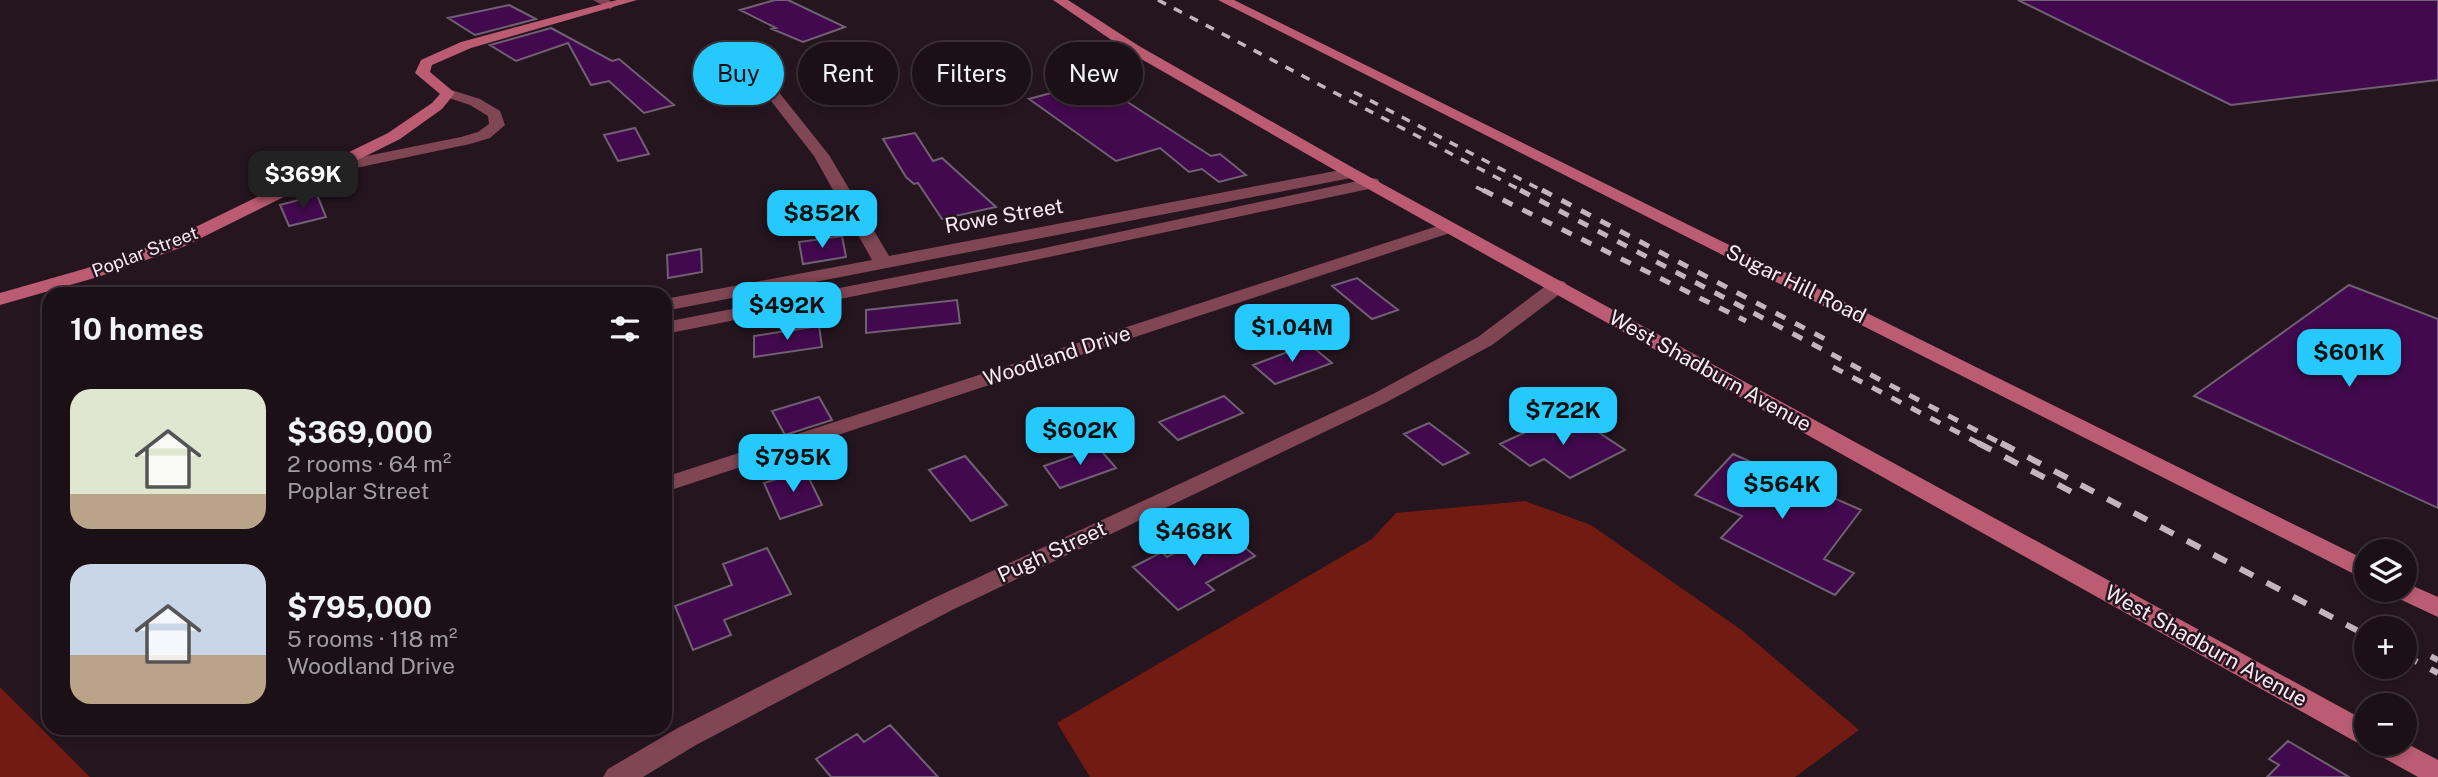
<!DOCTYPE html>
<meta charset="utf-8">
<style>
:root{--surface:#1c1017;--page:#291e24;--text:#f1f3f6;--muted:#a09da1;--line:#3a3036;--accent:#26c9fe}
body{margin:0;font-family:"Public Sans",sans-serif;background:var(--page);color:var(--text);height:100vh;display:flex;flex-direction:column;font-size:26px;white-space:nowrap}
*{box-sizing:border-box;margin:0}
p{font-size:23px;color:var(--muted)}
.icon{flex:none;width:38px;height:38px;fill:none;stroke:currentColor;stroke-width:2;stroke-linecap:round;stroke-linejoin:round}
.map{position:relative;flex:1;overflow:hidden}
.side{position:absolute;left:42px;top:287px;width:630px;height:448px;display:flex;flex-direction:column;background:var(--surface);border-radius:21px;box-shadow:0 4px 10px #0003,0 0 0 2px var(--line)}
.side>*{flex:none}
.hud{position:absolute;left:693px;top:42px;width:665px;height:63px;display:flex;gap:14px}
.buttons{position:absolute;left:2354px;top:539px;display:grid;gap:14px}
.buttons a{display:grid;place-items:center;width:63px;height:63px;border-radius:50%;background:var(--surface);box-shadow:0 4px 10px #0003,0 0 0 2px var(--line);font-size:35px}
.price{position:absolute;translate:-50% -60px;padding:0 16px;border-radius:14px;background:var(--accent);color:#111;font-size:23px;line-height:46px;filter:drop-shadow(0 2px 4px #0008)}
.price::after{content:'';position:absolute;left:50%;top:42px;width:21px;height:16px;margin-left:-10px;background:inherit;clip-path:polygon(0 0,100% 0,50% 100%)}
.price.on{background:#222;color:#fff}
ul{padding:0;list-style:none}
li{display:flex;align-items:center;gap:21px;height:175px;padding:0 28px}
li span{display:grid;place-items:center;flex:none;width:196px;height:140px;border-radius:21px;color:#555}
li>.icon{margin-inline-start:auto}
span .icon{width:84px;height:84px;fill:#fffc;stroke-width:1}
li b{font-size:30px}
h2{display:flex;justify-content:space-between;align-items:center;height:84px;padding:0 28px;font-size:30px}
.tag{padding:0 24px;border-radius:32px;background:var(--surface);box-shadow:0 4px 10px #0003,0 0 0 2px var(--line);font-size:24px;line-height:63px}
.tag.on{background:var(--accent);color:#111}
.map>svg:first-child{display:block}
</style>
<div class="map">
<svg width="2438" height="777" viewBox="0 0 2438 777">
<rect width="100%" height="100%" fill="#25151f"/>
<path fill="#721b13" d="M 1525,501 L 1591,525 L 1740,629 L 1859,730 L 1795,777 L 1090,777 L 1057,723 L 1372,539 L 1396,513 Z
M 0,687 L 90,777 L 0,777 Z"/>
<path fill="#43094e" stroke="#6f6172" stroke-width="2" d="M 775,0 L 788,0 L 845,27 L 803,42 L 772,29 L 776,28 L 740,10 Z
M 2018,0 L 2438,0 L 2438,80 L 2231,105 Z
M 509,5 L 536,19 L 475,35 L 448,18 Z
M 551,28 L 612,61 L 619,59 L 674,105 L 644,113 L 609,81 L 591,85 L 568,43 L 516,61 L 490,45 Z
M 999,57 L 1015,76 L 958,86 L 943,66 Z
M 1095,81 L 1211,156 L 1220,154 L 1246,175 L 1219,182 L 1202,169 L 1189,172 L 1160,148 L 1116,161 L 1029,99 Z
M 635,128 L 649,154 L 618,161 L 604,135 Z
M 915,133 L 933,161 L 942,158 L 996,207 L 942,219 L 918,183 L 914,184 L 906,177 L 883,139 Z
M 317,195 L 326,217 L 289,226 L 280,205 Z
M 842,236 L 846,257 L 803,264 L 799,242 Z
M 701,249 L 702,272 L 668,278 L 667,255 Z
M 1357,278 L 1398,310 L 1372,319 L 1332,286 Z
M 2349,285 L 2438,319 L 2438,508 L 2194,396 Z
M 957,300 L 960,323 L 866,333 L 866,310 Z
M 819,326 L 822,347 L 754,357 L 754,336 Z
M 1309,344 L 1332,363 L 1275,384 L 1253,365 Z
M 1224,396 L 1243,413 L 1178,440 L 1159,422 Z
M 819,397 L 832,420 L 785,435 L 772,411 Z
M 1558,417 L 1573,427 L 1583,422 L 1625,450 L 1570,478 L 1544,459 L 1530,466 L 1500,444 Z
M 1429,423 L 1469,453 L 1443,465 L 1404,434 Z
M 1098,447 L 1116,468 L 1060,488 L 1044,466 Z
M 1733,454 L 1861,510 L 1824,559 L 1854,573 L 1835,595 L 1721,538 L 1742,516 L 1695,495 Z
M 965,456 L 1007,505 L 971,521 L 929,470 Z
M 805,470 L 822,505 L 780,519 L 764,483 Z
M 1222,528 L 1255,556 L 1206,583 L 1214,590 L 1178,610 L 1133,567 L 1162,552 L 1167,557 Z
M 767,548 L 791,594 L 724,620 L 731,635 L 693,650 L 675,606 L 732,585 L 723,564 Z
M 890,725 L 938,777 L 831,777 L 816,759 L 857,734 L 864,742 Z
M 2288,741 L 2349,777 L 2267,777 L 2279,765 L 2269,759 Z"/>
<g fill="none" stroke-linecap="round" stroke-linejoin="round">
<path fill="#814653" fill-rule="evenodd" d="M 593,0 L 609,0 L 616,5 L 610,9 Z
M 757,70 L 762,71 L 829,155 L 889,256 L 1351,168 L 1359,173 L 1351,178 L 665,311 L 665,299 L 872,260 L 814,156 L 750,74 Z
M 448,89 L 480,99 L 500,111 L 505,125 L 490,138 L 470,144 L 332,173 L 324,168 L 332,163 L 461,137 L 478,132 L 489,124 L 488,116 L 470,105 L 443,96 L 441,93 Z
M 1372,178 L 1378,179 L 1380,183 L 1378,187 L 1035,260 L 665,334 L 665,322 L 1035,250 Z
M 1450,222 L 1459,227 L 1456,231 L 665,492 L 665,477 Z
M 1558,280 L 1565,282 L 1567,286 L 1565,290 L 1492,345 L 1387,402 L 952,610 L 696,745 L 643,777 L 603,777 L 608,769 L 676,729 L 934,598 L 1373,394 L 1478,337 L 1551,282 Z"/>
<path fill="#bb5c72" fill-rule="evenodd" d="M 617,0 L 637,0 L 471,48 L 432,65 L 430,72 L 455,93 L 442,109 L 400,139 L 183,247 L 98,277 L 0,305 L 0,293 L 84,269 L 171,239 L 388,133 L 432,103 L 440,94 L 415,73 L 421,60 L 461,42 Z
M 1053,0 L 1068,0 L 1139,46 L 1357,170 L 2366,721 L 2366,744 L 2404,742 L 2438,760 L 2438,777 L 2418,777 L 2373,752 L 2369,744 L 2356,742 L 1345,176 L 1129,52 Z
M 1218,0 L 1234,0 L 2366,560 L 2366,580 Z
M 2404,582 L 2438,597 L 2438,617 L 2393,596 L 2390,590 L 2404,590 Z"/>
<path stroke="#c2b5bc" stroke-width="3.5" stroke-dasharray="9 9" stroke-linecap="butt" d="M 1158,0 L 1524,192
M 1354,92 L 1545,192
M 1476,187 L 1486,192"/>
<path stroke="#c2b5bc" stroke-width="5" stroke-dasharray="11 11" stroke-linecap="butt" d="M 1483,190 L 1746,321
M 1520,190 L 2004,445
M 1542,190 L 1825,339
M 1833,367 L 1982,445"/>
<path stroke="#c2b5bc" stroke-width="6" stroke-dasharray="15 15" stroke-linecap="butt" d="M 1978,443 L 2072,492
M 2001,443 L 2366,635
M 2404,643 L 2438,660
M 2404,655 L 2438,673"/>
</g>
<g text-anchor="middle" stroke-width="5" stroke-linejoin="round" paint-order="stroke">
<g font-size="18" fill="#f7eaf1" stroke="#25151f">
<text transform="translate(145 252) rotate(-21)" y="6">Poplar Street</text>
</g>
<g font-size="21" fill="#f7eaf1" stroke="#25151f">
<text transform="translate(1004 216) rotate(-10)" y="7">Rowe Street</text>
<text transform="translate(1796 284) rotate(26)" y="7">Sugar Hill Road</text>
<text transform="translate(1057 356) rotate(-18)" y="7">Woodland Drive</text>
<text transform="translate(1710 371) rotate(29)" y="7">West Shadburn Avenue</text>
<text transform="translate(1052 552) rotate(-25)" y="7">Pugh Street</text>
<text transform="translate(2206 646) rotate(29)" y="7">West Shadburn Avenue</text>
</g>
</g>
</svg>
<div class="buttons">
<a><svg class="icon" aria-label="layers" viewBox="0 0 24 24"><path d="M12 4l9 5-9 5-9-5zM3 14l9 5 9-5"/></svg></a>
<a>+</a>
<a>−</a>
</div>
<b class="price on" style="left:303px;top:211px">$369K</b>
<b class="price" style="left:822px;top:250px">$852K</b>
<b class="price" style="left:787px;top:342px">$492K</b>
<b class="price" style="left:1292px;top:364px">$1.04M</b>
<b class="price" style="left:2349px;top:389px">$601K</b>
<b class="price" style="left:1563px;top:447px">$722K</b>
<b class="price" style="left:1080px;top:467px">$602K</b>
<b class="price" style="left:793px;top:494px">$795K</b>
<b class="price" style="left:1782px;top:521px">$564K</b>
<b class="price" style="left:1194px;top:568px">$468K</b>
<div class="hud">
<a class="tag on">Buy</a>
<a class="tag">Rent</a>
<a class="tag">Filters</a>
<a class="tag">New</a>
</div>
<section class="side">
<h2>10 homes<svg class="icon" aria-label="filters" viewBox="0 0 24 24"><path d="M4 7h16M4 17h16"/><circle cx="9" cy="7" r="2"/><circle cx="15" cy="17" r="2"/></svg></h2>
<ul>
<li><span style="background:linear-gradient(#dfe7d0 75%,#b9a48a 0)"><svg class="icon" aria-label="home" viewBox="0 0 24 24"><path d="M3 11l9-7 9 7M6 9v11h12V9"/></svg></span><div><b>$369,000</b><p>2 rooms · 64 m²</p><p>Poplar Street</p></div></li>
<li><span style="background:linear-gradient(#c9d6e8 65%,#b9a48a 0)"><svg class="icon" aria-label="home" viewBox="0 0 24 24"><path d="M3 11l9-7 9 7M6 9v11h12V9"/></svg></span><div><b>$795,000</b><p>5 rooms · 118 m²</p><p>Woodland Drive</p></div></li>
</ul>
</section>
</div>
